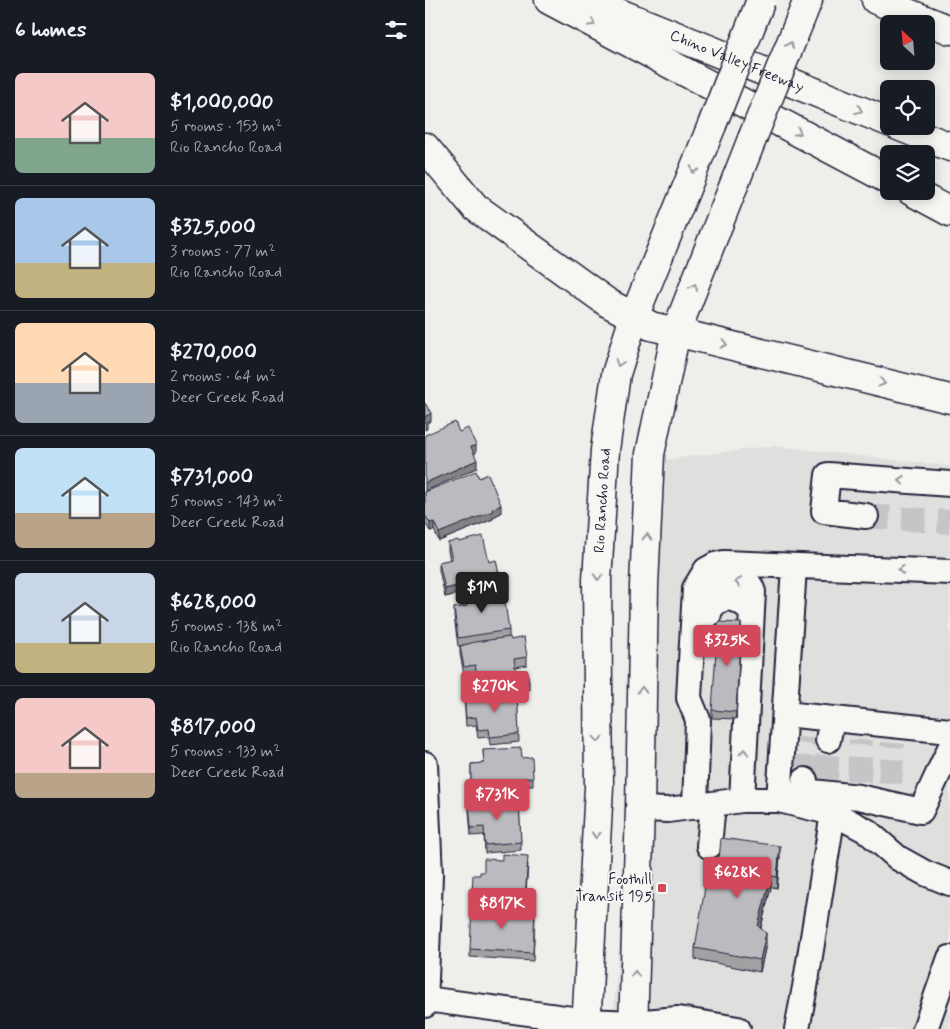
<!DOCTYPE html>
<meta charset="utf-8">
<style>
:root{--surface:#171b24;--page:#242831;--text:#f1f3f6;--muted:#9ea1a6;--line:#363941;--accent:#d1495b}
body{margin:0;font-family:Mynerve,sans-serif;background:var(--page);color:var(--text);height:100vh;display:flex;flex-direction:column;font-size:19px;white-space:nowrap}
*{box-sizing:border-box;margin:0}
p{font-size:16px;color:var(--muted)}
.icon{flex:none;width:28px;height:28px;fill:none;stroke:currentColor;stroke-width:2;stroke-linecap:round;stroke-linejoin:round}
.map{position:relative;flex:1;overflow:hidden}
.side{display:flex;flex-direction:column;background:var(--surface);width:425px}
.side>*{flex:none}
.needle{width:32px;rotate:334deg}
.buttons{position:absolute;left:455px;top:15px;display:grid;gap:10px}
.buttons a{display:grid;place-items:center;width:55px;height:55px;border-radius:8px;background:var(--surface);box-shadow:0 2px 12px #0003;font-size:25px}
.price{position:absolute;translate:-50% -42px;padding:0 11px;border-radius:5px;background:var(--accent);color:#fff;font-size:16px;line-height:32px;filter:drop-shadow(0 1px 2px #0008)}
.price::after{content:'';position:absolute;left:50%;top:30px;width:15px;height:11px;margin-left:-8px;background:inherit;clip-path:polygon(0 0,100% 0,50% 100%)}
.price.active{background:#222;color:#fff}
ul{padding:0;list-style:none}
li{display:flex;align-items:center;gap:15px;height:125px;padding:0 15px}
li+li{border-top:1px solid var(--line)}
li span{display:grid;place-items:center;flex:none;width:140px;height:100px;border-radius:8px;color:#555}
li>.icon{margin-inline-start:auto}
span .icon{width:60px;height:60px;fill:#fffc;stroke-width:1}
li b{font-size:21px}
h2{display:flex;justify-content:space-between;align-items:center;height:60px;padding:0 15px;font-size:21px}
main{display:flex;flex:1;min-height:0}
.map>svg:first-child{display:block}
</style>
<main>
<section class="side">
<h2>6 homes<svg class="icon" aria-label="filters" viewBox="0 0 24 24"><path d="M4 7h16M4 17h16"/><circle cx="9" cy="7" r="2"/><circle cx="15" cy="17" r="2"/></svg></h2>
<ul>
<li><span style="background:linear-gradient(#f6c9c9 65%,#7fa58c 0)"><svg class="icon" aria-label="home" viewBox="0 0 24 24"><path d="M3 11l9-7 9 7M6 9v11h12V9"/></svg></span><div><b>$1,000,000</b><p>5 rooms · 153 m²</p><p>Rio Rancho Road</p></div></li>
<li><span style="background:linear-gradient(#a9c7e8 65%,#c2b280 0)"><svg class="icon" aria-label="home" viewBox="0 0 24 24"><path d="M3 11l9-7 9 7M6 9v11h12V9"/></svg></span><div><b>$325,000</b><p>3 rooms · 77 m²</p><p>Rio Rancho Road</p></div></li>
<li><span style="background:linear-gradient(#ffd9b3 60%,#9aa5b1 0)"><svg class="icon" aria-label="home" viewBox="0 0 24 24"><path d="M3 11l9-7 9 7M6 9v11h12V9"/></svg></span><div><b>$270,000</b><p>2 rooms · 64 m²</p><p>Deer Creek Road</p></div></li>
<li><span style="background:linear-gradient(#bfe0f5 65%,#b9a48a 0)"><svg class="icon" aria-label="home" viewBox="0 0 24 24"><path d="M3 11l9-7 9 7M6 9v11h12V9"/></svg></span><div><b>$731,000</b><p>5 rooms · 143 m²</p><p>Deer Creek Road</p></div></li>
<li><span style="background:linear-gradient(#c9d6e8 70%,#c2b280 0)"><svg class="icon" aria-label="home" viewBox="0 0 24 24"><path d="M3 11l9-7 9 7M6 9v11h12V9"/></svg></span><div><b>$628,000</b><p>5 rooms · 138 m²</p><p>Rio Rancho Road</p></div></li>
<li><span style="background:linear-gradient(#f6c9c9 75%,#b9a48a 0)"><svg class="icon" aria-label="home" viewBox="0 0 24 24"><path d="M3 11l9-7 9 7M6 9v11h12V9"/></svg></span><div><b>$817,000</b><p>5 rooms · 133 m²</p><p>Deer Creek Road</p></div></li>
</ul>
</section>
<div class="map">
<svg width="525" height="1029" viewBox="0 0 525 1029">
<rect width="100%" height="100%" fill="#eeeeeb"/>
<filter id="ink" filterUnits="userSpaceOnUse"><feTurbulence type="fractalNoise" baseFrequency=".02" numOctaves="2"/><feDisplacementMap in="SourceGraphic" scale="10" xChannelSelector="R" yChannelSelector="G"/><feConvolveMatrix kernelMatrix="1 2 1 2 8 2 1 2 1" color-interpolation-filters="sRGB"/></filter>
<g filter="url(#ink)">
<path fill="#dfdfde" d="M 350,446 L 525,466 L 525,1029 L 187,1029 L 235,460 Z"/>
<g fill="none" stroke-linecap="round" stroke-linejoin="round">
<path stroke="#c5c5c8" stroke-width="24" stroke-dasharray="24 12" stroke-linecap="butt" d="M 441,516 L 525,522
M 401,779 L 403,740
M 380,780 L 385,738
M 434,781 L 436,740
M 465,783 L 468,743"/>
<defs>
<path id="minor" d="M 441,516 L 399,511 L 403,475 L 525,484
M 284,611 C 296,592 312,597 326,610
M 284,614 C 284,605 283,593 290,586 C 297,579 317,576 324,584 C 326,586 327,589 328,592 L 317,800
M 360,714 L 525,731
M 403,740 L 407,719
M 0,764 L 5,875 L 0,1005
M 380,780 L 378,791 L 434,797 L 496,811 L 525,748
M 354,800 L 369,567
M 270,807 L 273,720 L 264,698 L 270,588 L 281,570 L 290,565 L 299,563 L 525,572
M 215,809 L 243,810 L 317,800 L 354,800 L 408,813 L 442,831 L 473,858 L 500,873 L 525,883
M 284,846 L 288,804
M 1,999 L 162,1021 L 208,1023 L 253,1019 L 313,1029
M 372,1029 L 380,987 L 408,813
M 500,1029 L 525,958"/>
<g id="major">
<path d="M 375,20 L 383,0"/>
<path id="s1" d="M 161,1029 L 174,787 L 172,580 L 180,450 L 191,374 L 209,317 L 287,125"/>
<path d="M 208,1029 L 215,809 L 219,586 L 225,454 L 251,332 L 327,139"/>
</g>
<g id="highway">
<path d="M 124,0 L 464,180"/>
<path id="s2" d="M 162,0 L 464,122"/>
<path d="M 451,0 L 525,30"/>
<path d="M 473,126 L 525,147"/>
<path d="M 0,147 L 50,207 L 183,303 L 226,326 L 525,399"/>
<path d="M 486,191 L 525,212"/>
</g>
</defs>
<use href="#minor" stroke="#22223b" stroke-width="28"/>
<use href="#major" stroke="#22223b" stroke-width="31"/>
<use href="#highway" stroke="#22223b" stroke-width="31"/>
<use href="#minor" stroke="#f6f6f2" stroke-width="24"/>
<use href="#major" stroke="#f6f6f2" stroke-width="28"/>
<use href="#highway" stroke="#f6f6f2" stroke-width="28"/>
<defs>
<path id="major-bridge" d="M 287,125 L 336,0
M 327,139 L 375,20"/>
</defs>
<use href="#major-bridge" stroke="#22223b" stroke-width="31" stroke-linecap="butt"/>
<use href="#major-bridge" stroke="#f6f6f2" stroke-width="28"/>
</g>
<path fill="#a1a1a4" stroke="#22223b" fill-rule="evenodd" d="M 54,478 L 76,513 L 68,517 L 68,519 L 14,541 L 9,530 L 5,531 L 0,523 L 0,492 Z
M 34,542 L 64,562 L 74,582 L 68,583 L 68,585 L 20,597 L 14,570 L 14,562 L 25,560 L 23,551 L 23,543 Z
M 40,594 L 84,630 L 84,637 L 86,640 L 102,657 L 102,665 L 90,667 L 91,672 L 104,682 L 104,690 L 92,692 L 94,742 L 65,745 L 64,737 L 53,738 L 51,725 L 41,726 L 39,696 L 54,694 L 50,673 L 39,675 L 35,654 L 35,646 L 40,645 L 33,646 L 29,616 L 29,608 L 41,606 ZM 89,688 L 90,691 L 57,694 Z
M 316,631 L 311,719 L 287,718 L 287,710 Z
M 58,750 L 97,758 L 108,778 L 108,786 L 98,786 L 98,800 L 94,800 L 96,850 L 60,853 L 59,835 L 46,836 L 44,810 L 44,802 L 46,802 L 46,764 L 59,763 Z
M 355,857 L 352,888 L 346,887 L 336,928 L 341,944 L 335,972 L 270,959 L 270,948 Z
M 103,864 L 100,908 L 54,905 L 54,904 L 47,903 L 47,895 L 55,875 L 59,872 Z
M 110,918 L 108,961 L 45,957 L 45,949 Z"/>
<path fill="#838386" stroke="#22223b" d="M 6,413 L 6,421 L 2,423 L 2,429 L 0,430 L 0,417 Z
M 51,445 L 51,453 L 46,455 L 46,447 Z
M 52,460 L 52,468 L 0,491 L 0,483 Z
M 76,505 L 76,513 L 68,517 L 68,519 L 14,541 L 14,533 Z
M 9,522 L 9,530 L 5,531 L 5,523 Z
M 74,574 L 74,582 L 68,583 L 68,585 L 20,597 L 20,589 Z
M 316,623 L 316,631 L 311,719 L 311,712 Z
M 355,846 L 355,857 L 352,888 L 352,877 Z
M 346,876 L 346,887 L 333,938 L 333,926 Z
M 341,933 L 341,944 L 335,972 L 335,960 Z"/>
<path fill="#bbbbbf" stroke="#22223b" d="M 0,403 L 6,413 L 0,417 Z
M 30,422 L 34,432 L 43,428 L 51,445 L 46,447 L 52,460 L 0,483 L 0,435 Z
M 51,471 L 54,478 L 63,474 L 76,505 L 67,509 L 68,511 L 14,533 L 9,522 L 5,523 L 0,515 L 0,492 Z
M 58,536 L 64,562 L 71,560 L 74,574 L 67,576 L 68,577 L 20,589 L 14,562 L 27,559 L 23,543 L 33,540 L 34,542 Z
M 78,588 L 84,630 L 33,638 L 29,608 L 42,606 L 40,594 Z
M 293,622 L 316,623 L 311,712 L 287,710 Z
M 85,637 L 86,640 L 99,637 L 102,657 L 89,659 L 91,672 L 102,670 L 104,682 L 90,685 L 89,680 L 54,687 L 50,665 L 39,667 L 35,646 L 50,642 Z
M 92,691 L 94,734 L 65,737 L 64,729 L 53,730 L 51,717 L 41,718 L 39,696 Z
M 96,748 L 97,758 L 107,757 L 108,778 L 98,778 L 98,792 L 46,795 L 46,764 L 59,763 L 58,750 Z
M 94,800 L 96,842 L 60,845 L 59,827 L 46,828 L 44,802 Z
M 296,838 L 355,846 L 352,877 L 346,876 L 333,926 L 341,933 L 335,960 L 270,948 L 284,863 L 294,860 Z
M 77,854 L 103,856 L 100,900 L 54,898 L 54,896 L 47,895 L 48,875 L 55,875 L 55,872 L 59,872 L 59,859 L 77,860 Z
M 47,906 L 110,910 L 108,953 L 45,949 Z"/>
<defs><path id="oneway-chevron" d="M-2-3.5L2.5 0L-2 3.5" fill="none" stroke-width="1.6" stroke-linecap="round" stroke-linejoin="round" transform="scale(1.25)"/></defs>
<g stroke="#9797a0">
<use href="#oneway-chevron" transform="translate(167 23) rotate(28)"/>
<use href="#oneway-chevron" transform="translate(365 45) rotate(-68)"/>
<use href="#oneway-chevron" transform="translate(434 110) rotate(22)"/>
<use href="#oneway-chevron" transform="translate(373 132) rotate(28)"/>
<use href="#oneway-chevron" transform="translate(269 170) rotate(112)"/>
<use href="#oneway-chevron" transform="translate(269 287) rotate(-69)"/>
<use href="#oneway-chevron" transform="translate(299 344) rotate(14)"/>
<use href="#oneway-chevron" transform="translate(194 363) rotate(108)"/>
<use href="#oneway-chevron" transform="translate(457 383) rotate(14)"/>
<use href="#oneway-chevron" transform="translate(476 480) rotate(-176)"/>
<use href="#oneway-chevron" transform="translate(222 537) rotate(-87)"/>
<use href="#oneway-chevron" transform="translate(476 570) rotate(-178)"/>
<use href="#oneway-chevron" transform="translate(173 577) rotate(92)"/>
<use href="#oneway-chevron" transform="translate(313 582) rotate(-172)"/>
<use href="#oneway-chevron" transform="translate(217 690) rotate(-89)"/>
<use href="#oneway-chevron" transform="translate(173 739) rotate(90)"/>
<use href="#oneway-chevron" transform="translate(319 752) rotate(-87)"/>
<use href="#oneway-chevron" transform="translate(171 835) rotate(93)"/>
<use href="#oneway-chevron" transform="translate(210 974) rotate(-88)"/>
</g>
</g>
<rect fill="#d1495b" stroke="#f6f6f2" stroke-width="2" x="232" y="883" width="10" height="10" rx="2.5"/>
<g text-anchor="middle" stroke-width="4" stroke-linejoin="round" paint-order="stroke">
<g font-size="15" fill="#22223b" stroke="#f6f6f2">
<text dy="5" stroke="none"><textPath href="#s2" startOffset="162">Chino Valley Freeway</textPath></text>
<text dy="5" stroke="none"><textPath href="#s1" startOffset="529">Rio Rancho Road</textPath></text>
</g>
<g font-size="15" fill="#22223b" stroke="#f6f6f2" text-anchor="end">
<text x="227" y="884">Foothill<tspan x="227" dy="17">Transit 195</tspan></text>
</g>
</g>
</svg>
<div class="buttons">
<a><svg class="needle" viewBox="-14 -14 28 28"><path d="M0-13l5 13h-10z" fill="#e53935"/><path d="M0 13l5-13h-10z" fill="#9ea1a6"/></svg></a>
<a><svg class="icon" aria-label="locate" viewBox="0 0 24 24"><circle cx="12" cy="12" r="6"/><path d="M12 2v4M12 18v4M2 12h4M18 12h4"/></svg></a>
<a><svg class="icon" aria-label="layers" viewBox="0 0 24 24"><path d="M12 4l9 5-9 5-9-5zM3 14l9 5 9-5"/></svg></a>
</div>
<b class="price active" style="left:57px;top:614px">$1M</b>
<b class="price" style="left:302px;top:667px">$325K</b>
<b class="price" style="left:70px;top:713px">$270K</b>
<b class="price" style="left:72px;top:821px">$731K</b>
<b class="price" style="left:312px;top:899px">$628K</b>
<b class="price" style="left:77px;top:930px">$817K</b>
</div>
</main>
